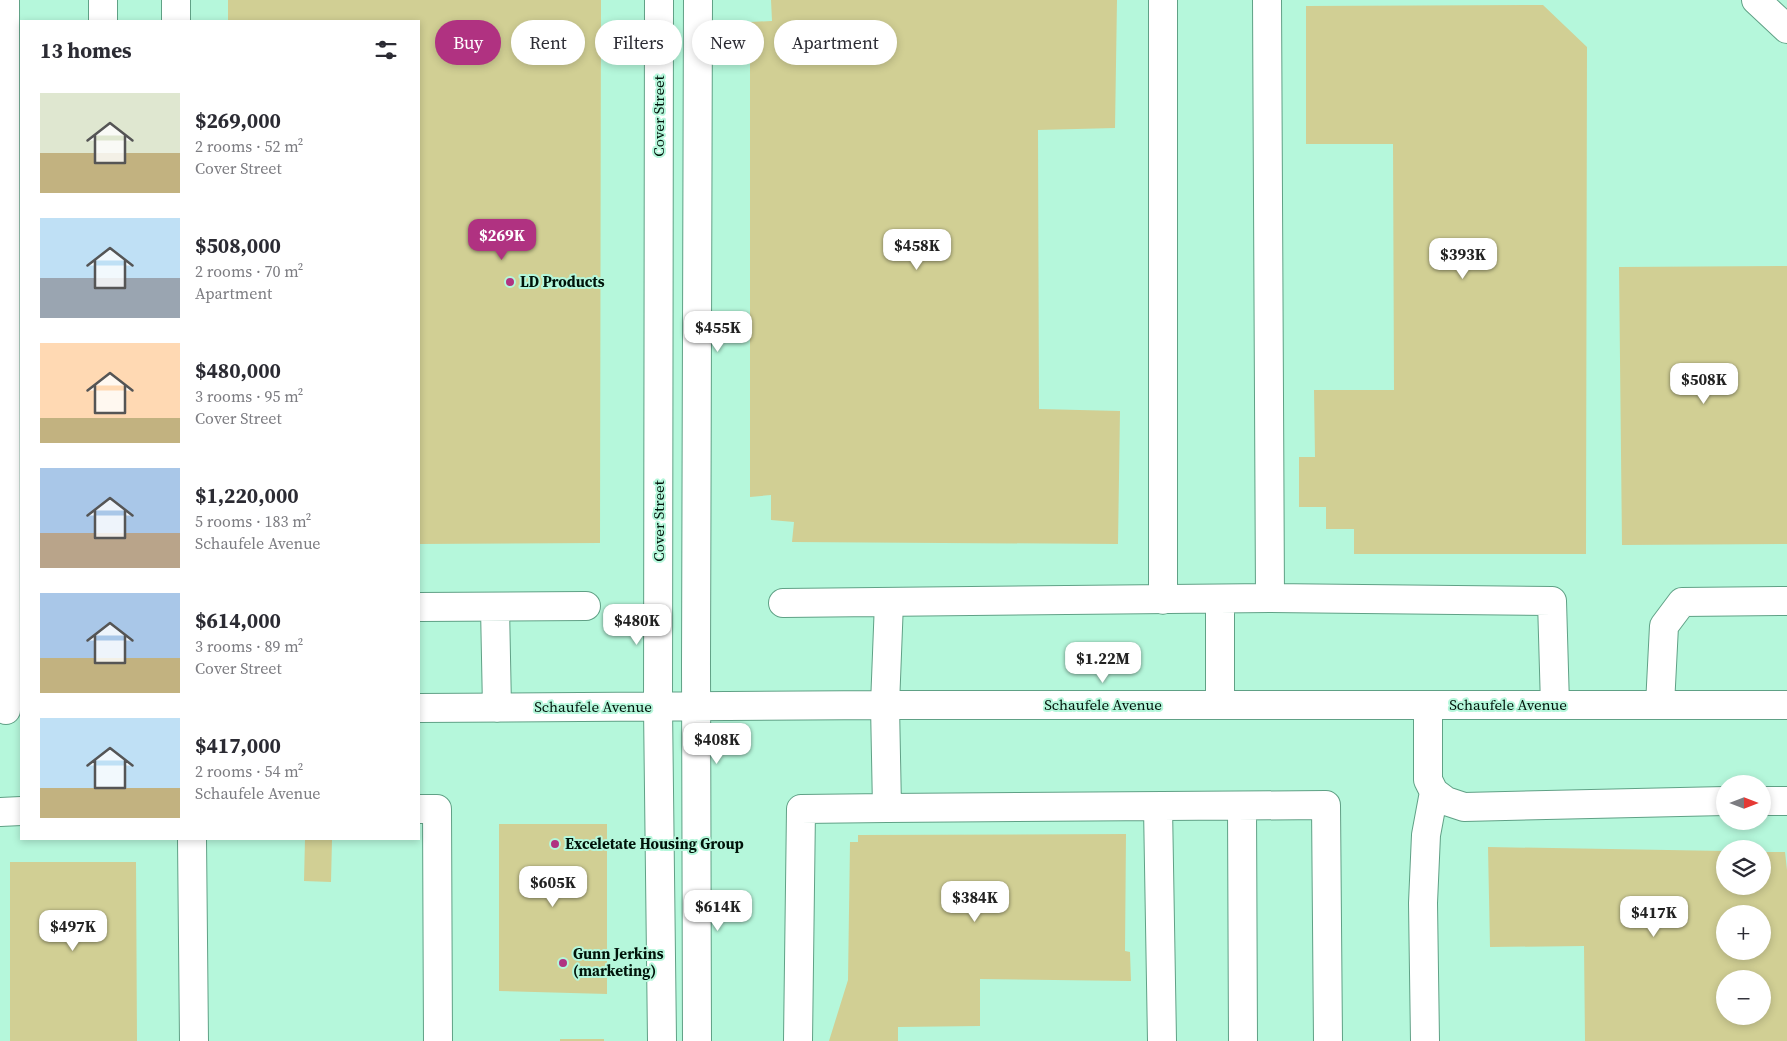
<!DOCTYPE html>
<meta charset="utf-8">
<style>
:root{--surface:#fff;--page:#f2f2f3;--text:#2b2b33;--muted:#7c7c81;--accent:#b03281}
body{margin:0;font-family:"Source Serif 4",serif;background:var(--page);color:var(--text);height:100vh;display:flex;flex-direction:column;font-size:19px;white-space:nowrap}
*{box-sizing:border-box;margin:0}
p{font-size:16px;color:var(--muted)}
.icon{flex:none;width:28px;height:28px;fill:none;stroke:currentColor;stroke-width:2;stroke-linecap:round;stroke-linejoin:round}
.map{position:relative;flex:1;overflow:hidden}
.details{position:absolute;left:20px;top:20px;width:400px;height:820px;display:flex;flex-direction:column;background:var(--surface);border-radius:0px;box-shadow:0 2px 8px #0003}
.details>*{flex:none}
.guide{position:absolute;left:435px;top:20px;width:475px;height:45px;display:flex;gap:10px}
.needle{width:32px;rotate:90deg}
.controls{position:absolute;left:1716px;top:775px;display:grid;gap:10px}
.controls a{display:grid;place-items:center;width:55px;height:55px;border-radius:50%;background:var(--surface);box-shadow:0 2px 8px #0003;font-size:25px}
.price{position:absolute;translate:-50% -42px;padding:0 11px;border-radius:10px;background:#fff;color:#222;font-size:16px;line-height:32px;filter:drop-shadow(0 1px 2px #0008)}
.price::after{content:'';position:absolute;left:50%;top:30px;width:15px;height:11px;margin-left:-8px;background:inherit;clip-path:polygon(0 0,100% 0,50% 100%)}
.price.selected{background:var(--accent);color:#fff}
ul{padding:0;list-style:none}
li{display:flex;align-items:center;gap:15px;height:125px;padding:0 20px}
li span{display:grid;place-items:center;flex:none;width:140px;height:100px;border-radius:0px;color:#555}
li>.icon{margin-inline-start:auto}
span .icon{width:60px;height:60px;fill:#fffc;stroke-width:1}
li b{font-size:21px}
h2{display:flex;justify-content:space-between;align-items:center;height:60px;padding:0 20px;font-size:21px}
.pill{padding:0 18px;border-radius:22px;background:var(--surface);box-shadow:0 2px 8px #0003;font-size:18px;line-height:45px}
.pill.selected{background:var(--accent);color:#fff}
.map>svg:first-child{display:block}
</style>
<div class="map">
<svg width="1787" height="1041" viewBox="0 0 1787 1041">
<rect width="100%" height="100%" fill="#b5f7db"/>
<path fill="#d1cf94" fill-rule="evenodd" d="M 228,0 L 601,0 L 600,543 L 419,544 L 419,21 L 228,21 Z
M 771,0 L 1117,0 L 1115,128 L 1038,130 L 1039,409 L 1120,411 L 1118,544 L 792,542 L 794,522 L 771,520 L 771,495 L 750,497 L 750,22 L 772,21 Z
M 1543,5 L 1587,47 L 1586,554 L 1354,554 L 1354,529 L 1326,529 L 1326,507 L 1299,507 L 1299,457 L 1315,457 L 1314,390 L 1394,390 L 1393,144 L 1306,144 L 1306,6 Z
M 1787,266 L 1787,544 L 1622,545 L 1619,267 Z
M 499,824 L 607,824 L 607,994 L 499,991 Z
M 1126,834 L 1125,951 L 1130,952 L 1131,981 L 980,979 L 980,1026 L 898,1027 L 898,1041 L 829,1041 L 848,980 L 850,842 L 858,842 L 858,835 Z
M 305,839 L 332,840 L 331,882 L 304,881 Z
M 1488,847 L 1725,851 L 1725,886 L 1762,886 L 1762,852 L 1785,852 L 1787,870 L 1787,1041 L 1585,1041 L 1584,946 L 1490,947 ZM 1725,914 L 1762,914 L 1762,951 L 1725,951 ZM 1725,979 L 1762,979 L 1762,1016 L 1725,1016 Z
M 10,862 L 136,862 L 137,1041 L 10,1041 Z
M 560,1039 L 604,1039 L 604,1041 L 560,1041 Z"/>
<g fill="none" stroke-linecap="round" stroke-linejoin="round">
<defs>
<path id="minor" d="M 5,0 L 6,710
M 103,0 L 103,21
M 176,0 L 176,21
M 659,0 L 658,707 L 662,1041
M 1163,0 L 1163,600
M 1267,0 L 1270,598
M 1756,0 L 1787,29
M 1220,599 L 1220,705
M 783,603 L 1270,598 L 1552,601 L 1555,705
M 419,607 L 586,606
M 495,607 L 497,708
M 1428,705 L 1428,780 L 1434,792 L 1446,801 L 1464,807 L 1725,801
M 1660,705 L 1664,626 L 1682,602 L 1787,601
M 419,708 L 885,705 L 1787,705
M 1762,801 L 1787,801
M 1158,807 L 1162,1041
M 1242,807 L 1243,1041
M 887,808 L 1326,805 L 1328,1041
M 419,809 L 437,809 L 438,1041
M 0,812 L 21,811
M 192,839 L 194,1041
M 697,1041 L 696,665 L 698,0
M 798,1041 L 801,809 L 887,808 L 885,705 L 889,602
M 1425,1041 L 1423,903 L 1426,835 L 1434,792"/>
</defs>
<use href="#minor" stroke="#60a186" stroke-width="30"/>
<use href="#minor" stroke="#fff" stroke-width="28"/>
</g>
<g fill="#b03281" stroke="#b5f7db" stroke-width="2">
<circle cx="510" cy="282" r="5"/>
<circle cx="555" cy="844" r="5"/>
<circle cx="563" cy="963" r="5"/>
</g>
<g text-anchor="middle" stroke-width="4" stroke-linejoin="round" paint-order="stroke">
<g font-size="15" fill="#00130a" stroke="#b5f7db">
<text transform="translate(659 116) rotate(-90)" y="5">Cover Street</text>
<text transform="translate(659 521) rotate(-90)" y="5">Cover Street</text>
<text x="1103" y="710">Schaufele Avenue</text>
<text x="1508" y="710">Schaufele Avenue</text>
<text x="593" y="712">Schaufele Avenue</text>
</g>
<g font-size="15" font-weight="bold" fill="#00130a" stroke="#b5f7db" text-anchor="start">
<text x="520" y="287">LD Products</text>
<text x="565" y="849">Exceletate Housing Group</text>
<text x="573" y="959">Gunn Jerkins<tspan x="573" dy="17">(marketing)</tspan></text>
</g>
</g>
</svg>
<div class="controls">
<a><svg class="needle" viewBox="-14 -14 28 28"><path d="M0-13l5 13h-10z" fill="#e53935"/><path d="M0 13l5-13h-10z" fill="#7c7c81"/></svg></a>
<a><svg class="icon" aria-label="layers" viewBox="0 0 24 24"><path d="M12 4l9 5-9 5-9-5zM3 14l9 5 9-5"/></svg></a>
<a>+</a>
<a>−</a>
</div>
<b class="price selected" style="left:502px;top:261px">$269K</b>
<b class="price" style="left:917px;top:271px">$458K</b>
<b class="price" style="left:1463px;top:280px">$393K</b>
<b class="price" style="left:718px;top:353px">$455K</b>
<b class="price" style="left:1704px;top:405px">$508K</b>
<b class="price" style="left:637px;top:646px">$480K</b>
<b class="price" style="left:1103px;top:684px">$1.22M</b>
<b class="price" style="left:717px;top:765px">$408K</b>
<b class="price" style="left:553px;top:908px">$605K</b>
<b class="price" style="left:975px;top:923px">$384K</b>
<b class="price" style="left:718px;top:932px">$614K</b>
<b class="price" style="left:1654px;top:938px">$417K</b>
<b class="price" style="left:73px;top:952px">$497K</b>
<div class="guide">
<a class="pill selected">Buy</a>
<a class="pill">Rent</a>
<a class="pill">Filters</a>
<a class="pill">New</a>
<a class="pill">Apartment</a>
</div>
<section class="details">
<h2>13 homes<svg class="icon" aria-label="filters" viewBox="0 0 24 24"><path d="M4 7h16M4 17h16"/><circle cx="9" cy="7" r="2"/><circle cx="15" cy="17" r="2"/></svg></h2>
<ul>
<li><span style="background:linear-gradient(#dfe7d0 60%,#c2b280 0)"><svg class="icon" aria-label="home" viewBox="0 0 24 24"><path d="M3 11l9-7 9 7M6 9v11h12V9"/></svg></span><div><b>$269,000</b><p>2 rooms · 52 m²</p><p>Cover Street</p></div></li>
<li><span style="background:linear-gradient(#bfe0f5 60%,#9aa5b1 0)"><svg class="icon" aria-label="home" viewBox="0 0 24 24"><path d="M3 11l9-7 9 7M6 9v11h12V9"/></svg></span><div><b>$508,000</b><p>2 rooms · 70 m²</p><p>Apartment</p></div></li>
<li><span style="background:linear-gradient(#ffd9b3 75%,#c2b280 0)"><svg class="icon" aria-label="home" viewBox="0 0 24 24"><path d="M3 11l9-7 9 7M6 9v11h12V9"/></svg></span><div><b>$480,000</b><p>3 rooms · 95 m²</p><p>Cover Street</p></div></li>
<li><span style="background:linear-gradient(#a9c7e8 65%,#b9a48a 0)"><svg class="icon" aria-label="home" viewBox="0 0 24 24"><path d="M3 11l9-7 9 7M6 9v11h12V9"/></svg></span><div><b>$1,220,000</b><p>5 rooms · 183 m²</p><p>Schaufele Avenue</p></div></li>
<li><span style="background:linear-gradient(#a9c7e8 65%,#c2b280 0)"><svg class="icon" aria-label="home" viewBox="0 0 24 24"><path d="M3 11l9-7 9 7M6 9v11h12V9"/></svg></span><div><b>$614,000</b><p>3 rooms · 89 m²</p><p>Cover Street</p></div></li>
<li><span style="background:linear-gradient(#bfe0f5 70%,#c2b280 0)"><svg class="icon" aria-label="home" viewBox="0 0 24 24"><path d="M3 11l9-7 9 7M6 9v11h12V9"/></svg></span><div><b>$417,000</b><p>2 rooms · 54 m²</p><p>Schaufele Avenue</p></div></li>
</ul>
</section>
</div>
